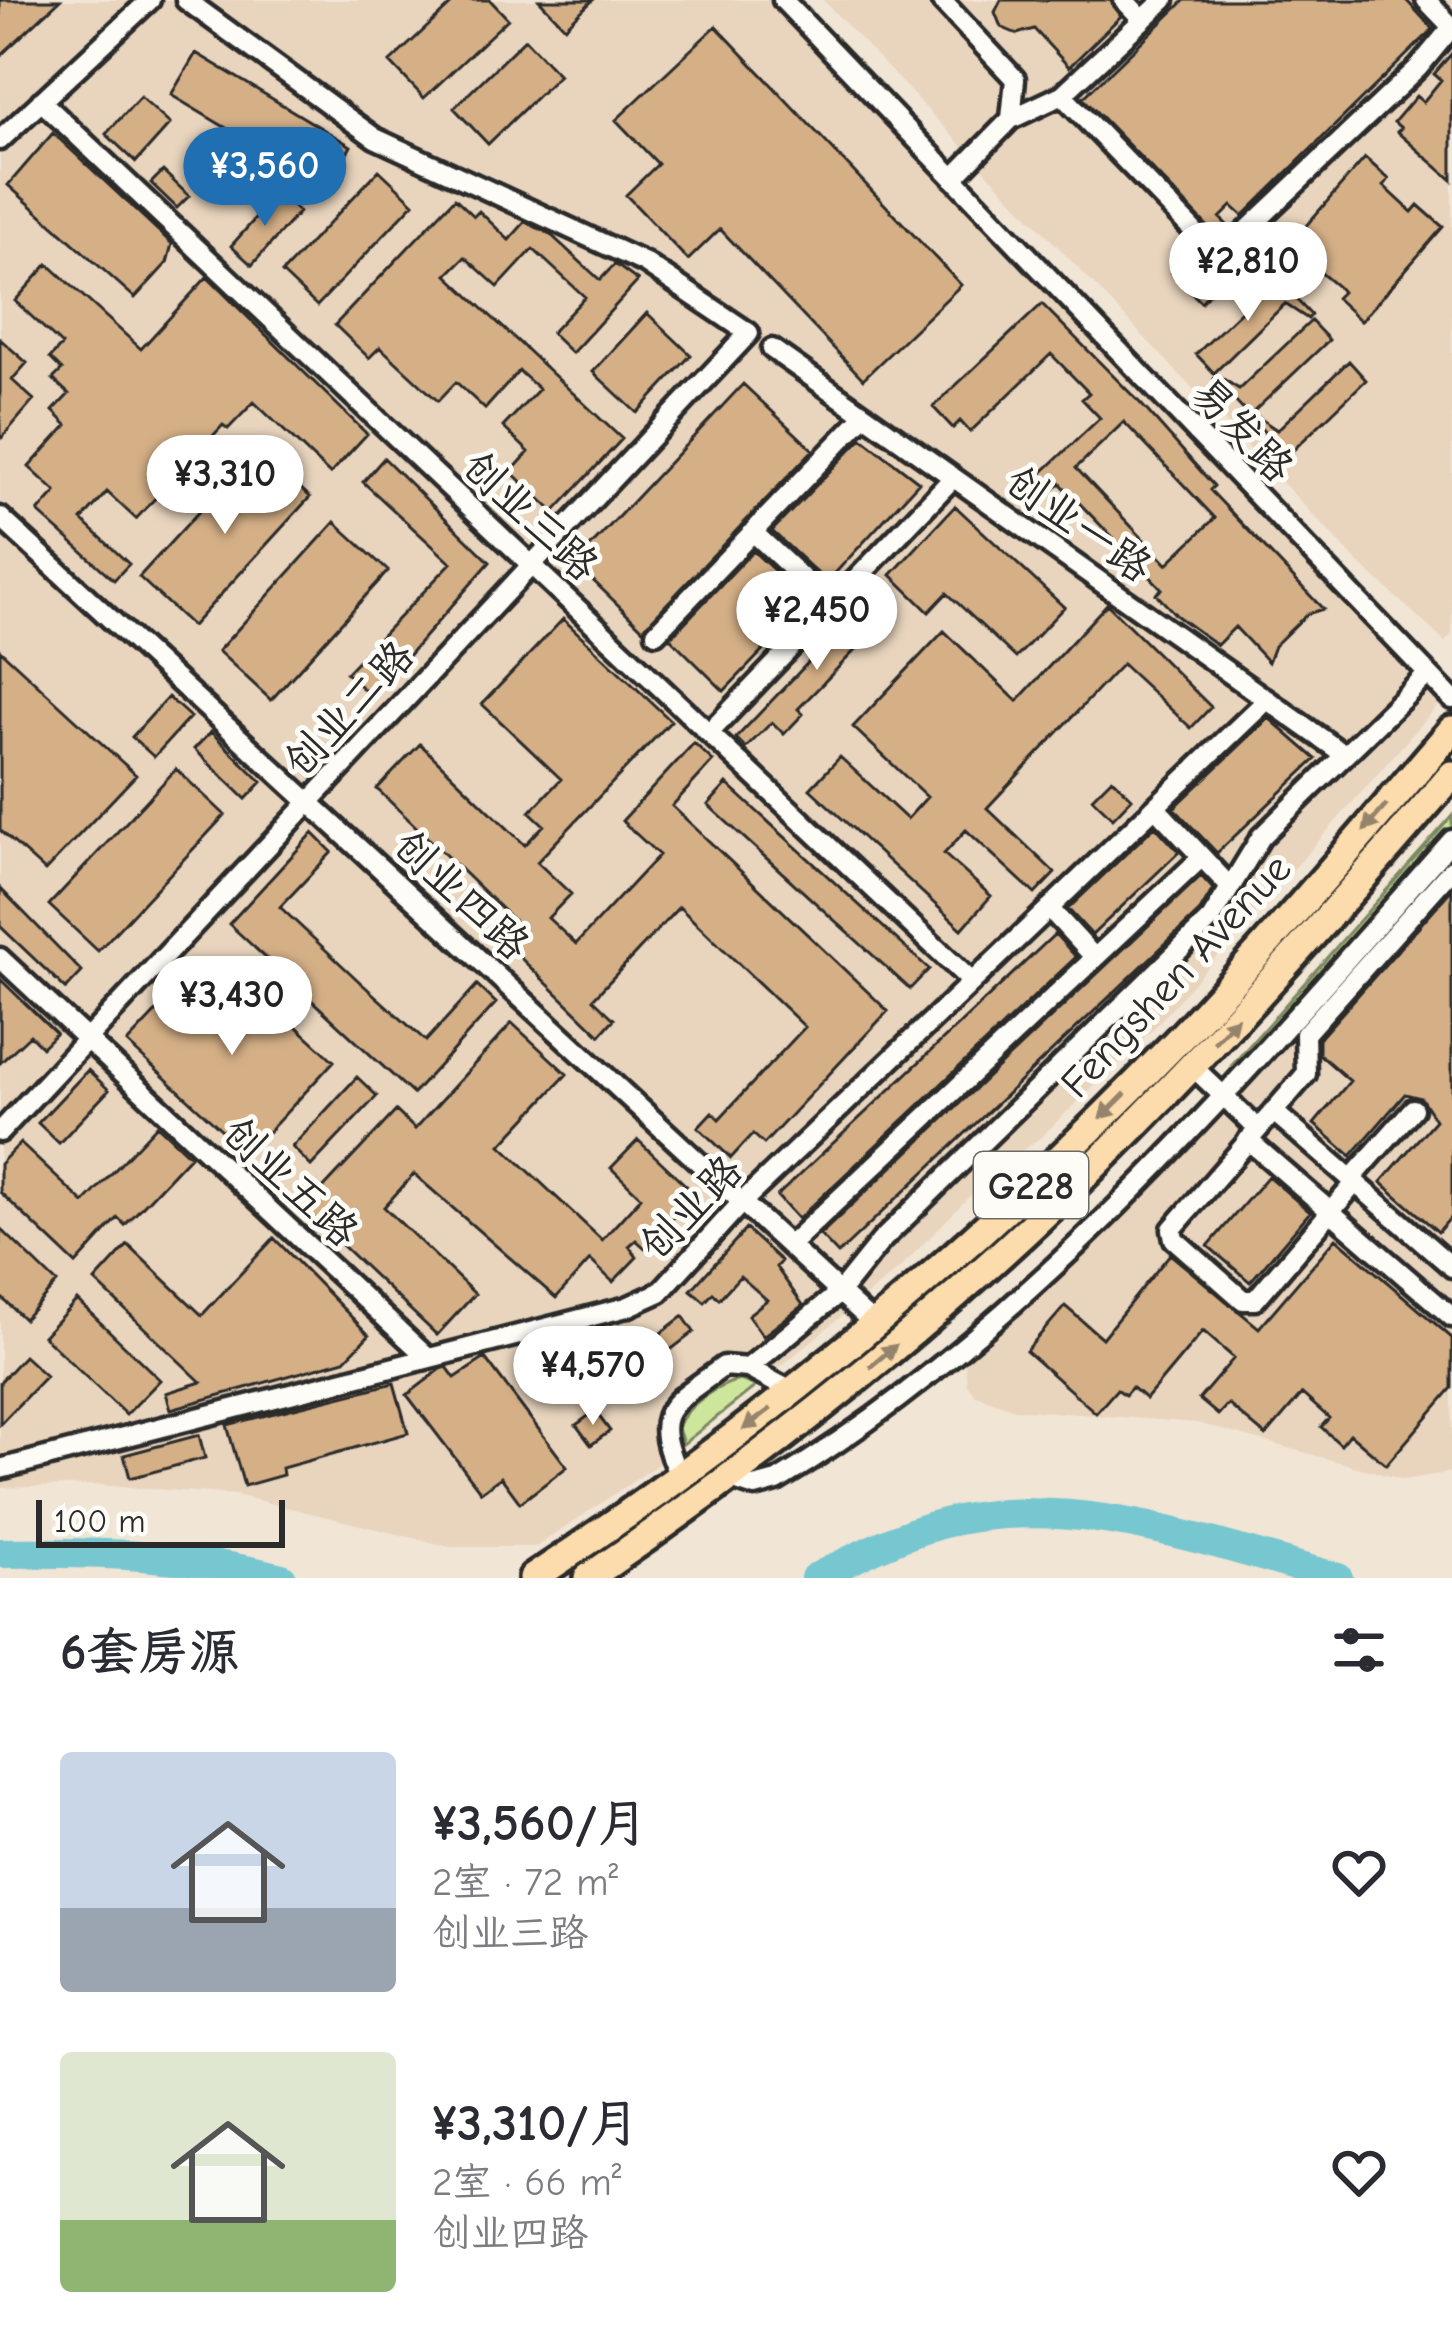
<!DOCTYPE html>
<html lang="zh">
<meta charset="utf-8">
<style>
:root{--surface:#fff;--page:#f7f7f7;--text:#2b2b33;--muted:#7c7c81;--accent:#1f6fb2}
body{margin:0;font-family:"Comic Neue","LXGW WenKai TC",sans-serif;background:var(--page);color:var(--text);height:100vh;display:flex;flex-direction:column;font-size:45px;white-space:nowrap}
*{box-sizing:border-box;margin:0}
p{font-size:39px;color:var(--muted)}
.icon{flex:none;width:66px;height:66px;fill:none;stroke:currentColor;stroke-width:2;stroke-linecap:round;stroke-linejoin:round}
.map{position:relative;height:1578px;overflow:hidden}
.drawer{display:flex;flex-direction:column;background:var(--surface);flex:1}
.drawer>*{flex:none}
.scale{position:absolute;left:36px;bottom:30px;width:249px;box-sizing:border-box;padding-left:12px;border:6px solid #2b2b2b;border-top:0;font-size:33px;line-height:42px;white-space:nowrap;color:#2b2b2b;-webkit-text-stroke:9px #fdfcf7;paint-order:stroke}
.price{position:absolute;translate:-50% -102px;padding:0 27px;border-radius:42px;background:#fff;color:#222;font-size:39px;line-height:78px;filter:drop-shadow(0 3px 6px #0008)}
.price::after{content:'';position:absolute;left:50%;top:72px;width:36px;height:27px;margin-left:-18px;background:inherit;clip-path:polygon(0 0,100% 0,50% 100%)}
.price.selected{background:var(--accent);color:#fff}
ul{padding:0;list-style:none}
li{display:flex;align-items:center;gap:36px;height:300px;padding:0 60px}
li span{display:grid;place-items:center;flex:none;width:336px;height:240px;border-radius:12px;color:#555}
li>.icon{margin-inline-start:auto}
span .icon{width:144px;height:144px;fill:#fffc;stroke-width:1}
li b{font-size:51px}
h2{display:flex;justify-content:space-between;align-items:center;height:144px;padding:0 60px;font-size:51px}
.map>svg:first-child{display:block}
</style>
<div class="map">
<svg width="1452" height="1578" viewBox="0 0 1452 1578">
<rect width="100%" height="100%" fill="#f1e5d5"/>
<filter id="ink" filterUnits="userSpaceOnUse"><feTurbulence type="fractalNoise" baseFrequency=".00833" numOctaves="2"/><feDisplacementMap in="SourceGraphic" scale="24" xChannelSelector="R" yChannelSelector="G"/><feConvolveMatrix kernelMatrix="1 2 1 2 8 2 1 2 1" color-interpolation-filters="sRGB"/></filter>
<g filter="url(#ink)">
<path fill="#e9d5be" d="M 0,0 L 769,0 L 1440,703 L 1152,1030 L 1041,1137 L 995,1170 L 901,1267 L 785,1363 L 657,1465 L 536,1547 L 451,1547 L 236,1495 L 100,1485 L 0,1488 Z
M 823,0 L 1452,0 L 1452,634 L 1445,642 L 1358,562 Z
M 1452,857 L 1452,1472 L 1404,1480 L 1197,1423 L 1014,1409 L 976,1395 L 967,1385 L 965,1364 L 1201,1138 Z"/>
<path fill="#cee69c" stroke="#7c8864" stroke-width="3" d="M 1452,816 L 1452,828 L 1244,1061 L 1233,1064 Z
M 740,1380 L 756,1386 L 683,1444 L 678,1428 C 685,1406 717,1385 740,1380 Z"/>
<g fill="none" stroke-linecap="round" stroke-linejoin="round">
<path stroke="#77c7d0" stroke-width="30" d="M 0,1553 C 97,1552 187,1554 282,1578
M 815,1578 C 853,1559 892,1538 933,1526 C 1066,1488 1210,1543 1338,1578"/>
</g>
<path fill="#d5b087" stroke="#2b2b2b" stroke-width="3" fill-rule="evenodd" d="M 0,0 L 60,0 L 0,56 Z
M 456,0 L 490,0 L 508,19 L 424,98 L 390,62 Z
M 539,0 L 593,0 L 565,27 Z
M 1001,0 L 1110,0 L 1121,16 L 1069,67 L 1034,29 L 1017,34 L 1001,27 L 995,12 Z
M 1185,0 L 1406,0 L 1433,29 L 1243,216 L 1232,206 L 1220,218 L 1230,228 L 1219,238 L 1083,98 Z
M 716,26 L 961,285 L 863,379 L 720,229 L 688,260 L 626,195 L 658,164 L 616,120 Z
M 525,39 L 559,75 L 488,144 L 454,108 Z
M 196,53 L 351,146 L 327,188 L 171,95 Z
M 1452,53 L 1452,180 L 1397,132 L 1401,128 L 1394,122 L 1416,96 L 1423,102 L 1441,80 L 1434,74 Z
M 140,97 L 170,124 L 136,162 L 106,134 Z
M 53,133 L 172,244 L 167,263 L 135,298 L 8,185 Z
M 1365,158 L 1389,179 L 1384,186 L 1412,212 L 1418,205 L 1443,227 L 1361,321 L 1336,298 L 1342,292 L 1338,287 L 1314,267 L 1308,274 L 1283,252 Z
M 379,170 L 414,203 L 317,306 L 282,273 Z
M 163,171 L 189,196 L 177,208 L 151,183 Z
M 278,193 L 299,212 L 252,265 L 231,246 Z
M 455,198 L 474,216 L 479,211 L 509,240 L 525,222 L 550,234 L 600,280 L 615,264 L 638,281 L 572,353 L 551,333 L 585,297 L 533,249 L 498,287 L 465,257 L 447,275 L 622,439 L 554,512 L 511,472 L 529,452 L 503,427 L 539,389 L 519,371 L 485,409 L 456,382 L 438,401 L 380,347 L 369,358 L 335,325 Z
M 1188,256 L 1217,285 L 1201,302 L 1172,273 Z
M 48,264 L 141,349 L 207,277 L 367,434 L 330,474 L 254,402 L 228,429 L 223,425 L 136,519 L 107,492 L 82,520 L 129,564 L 114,580 L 38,512 L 56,492 L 29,467 L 67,425 L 53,411 L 69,394 L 53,379 L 62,370 L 50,358 L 62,345 L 15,301 Z
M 1276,278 L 1311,315 L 1308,319 L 1285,304 L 1214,373 L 1196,354 Z
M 1042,304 L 1142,405 L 1214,486 L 1210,490 L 1323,609 L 1307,614 L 1274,646 L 1268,662 L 1235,627 L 1217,645 L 1177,616 L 1156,594 L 1162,589 L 1060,483 L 1044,499 L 1030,484 L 1100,418 L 1082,399 L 1089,393 L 1051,354 L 970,432 L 960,421 L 953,428 L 933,407 ZM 1124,422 L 1215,518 L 1167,564 L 1076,468 Z
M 647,313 L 691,355 L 637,413 L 593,372 Z
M 1311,321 L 1329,340 L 1249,416 L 1214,379 L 1217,375 L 1239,389 Z
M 0,339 L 27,363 L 12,380 L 34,400 L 0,440 Z
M 1349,361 L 1366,380 L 1287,456 L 1252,419 L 1255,415 L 1277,430 Z
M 743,384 L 813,450 L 643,629 L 575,563 Z
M 862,438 L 919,482 L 827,582 L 772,531 Z
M 257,448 L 310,497 L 192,626 L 139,577 Z
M 384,458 L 490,562 L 372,697 L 346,673 L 451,563 L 363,482 Z
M 955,506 L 1064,607 L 1016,658 L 947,593 L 929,612 L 891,575 Z
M 335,522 L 388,571 L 271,700 L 218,651 Z
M 753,551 L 809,603 L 724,691 L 670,638 Z
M 868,600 L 891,623 L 873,642 L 868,637 L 798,709 L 803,714 L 784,734 L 772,722 L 746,748 L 736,738 Z
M 1107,604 L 1211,707 L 1191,728 L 1122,664 L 987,808 L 1055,873 L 1035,894 L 966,830 L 944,854 L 991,896 L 962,929 L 810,789 L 840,757 L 907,819 L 927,797 L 853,727 L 944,631 L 1017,701 Z
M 563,619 L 671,721 L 537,862 L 571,894 L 548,918 L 576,944 L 659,855 L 622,821 L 694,743 L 713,761 L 672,806 L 888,1011 L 764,1144 L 753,1134 L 731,1158 L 698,1127 L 712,1112 L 719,1119 L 805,1027 L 679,907 L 593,999 L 614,1019 L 600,1035 L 499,937 L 514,921 L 377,789 L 420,744 L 525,845 L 544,825 L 530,812 L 561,779 L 482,704 Z
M 0,650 L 136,775 L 45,871 L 0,830 Z
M 168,697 L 190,717 L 154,757 L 132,737 Z
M 1269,718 L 1316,759 L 1217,853 L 1174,808 Z
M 211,732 L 262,782 L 246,799 L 194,749 Z
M 176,769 L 225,815 L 98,951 L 49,905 Z
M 1112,778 L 1132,798 L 1113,818 L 1092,798 Z
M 727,784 L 929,969 L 910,989 L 708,805 Z
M 1155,826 L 1179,852 L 1092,935 L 1068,909 Z
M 313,833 L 332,852 L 280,907 L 361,983 L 426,1041 L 477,985 L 496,1003 L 413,1094 L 229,924 Z
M 1201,876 L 1213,889 L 1200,911 L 838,1254 L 820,1235 Z
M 0,888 L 82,972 L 66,989 L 0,926 Z
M 1452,889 L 1452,1216 L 1438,1232 L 1381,1182 L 1435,1120 L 1421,1098 L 1405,1094 L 1351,1156 L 1314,1124 L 1350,1081 L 1319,1054 L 1319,1039 Z
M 1055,934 L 1076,957 L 798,1219 L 777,1196 Z
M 191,975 L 225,1008 L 248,982 L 334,1061 L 248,1154 L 127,1043 Z
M 0,979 L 56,1033 L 42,1047 L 30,1035 L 0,1063 Z
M 512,1023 L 567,1074 L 501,1145 L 602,1240 L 641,1197 L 611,1168 L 638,1140 L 695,1194 L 645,1248 L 636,1240 L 629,1246 L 637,1257 L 613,1282 L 590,1260 L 556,1298 L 414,1174 L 384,1207 L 475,1294 L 437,1335 L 304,1209 L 396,1111 L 415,1129 Z
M 88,1070 L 109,1090 L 59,1143 L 38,1123 Z
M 357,1077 L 377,1096 L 311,1166 L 292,1147 Z
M 157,1125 L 190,1156 L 125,1225 L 118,1218 L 76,1264 L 0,1192 L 0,1164 L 20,1143 L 84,1203 Z
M 1268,1176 L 1310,1212 L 1250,1282 L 1208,1246 Z
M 0,1228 L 57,1283 L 24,1319 L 0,1296 Z
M 746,1229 L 781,1261 L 776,1267 L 803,1305 L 763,1336 L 748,1315 L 767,1300 L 740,1276 L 719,1299 L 713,1293 L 705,1302 L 691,1290 Z
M 274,1238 L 369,1335 L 345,1360 L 171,1409 L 166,1393 L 201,1382 L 95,1281 L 128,1245 L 202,1315 Z
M 1336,1238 L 1452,1338 L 1452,1388 L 1386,1465 L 1350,1434 L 1341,1445 L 1321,1427 L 1329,1418 L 1302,1394 L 1266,1436 L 1228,1404 L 1218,1415 L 1199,1399 L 1234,1358 L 1203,1331 L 1146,1399 L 1132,1387 L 1125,1395 L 1117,1389 L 1096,1413 L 1026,1351 L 1065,1306 L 1102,1338 L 1170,1254 L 1259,1328 Z
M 77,1300 L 160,1380 L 126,1415 L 43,1336 Z
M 683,1316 L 694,1332 L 647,1368 L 635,1353 Z
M 24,1356 L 46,1376 L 0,1424 L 0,1382 Z
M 485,1358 L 567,1467 L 520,1503 L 501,1477 L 481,1492 L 407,1395 L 441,1369 L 447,1367 L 455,1378 Z
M 394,1383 L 408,1433 L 282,1468 L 283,1475 L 244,1486 L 227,1425 Z
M 595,1411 L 610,1431 L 591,1445 L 576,1425 Z
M 199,1435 L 205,1458 L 130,1478 L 124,1455 Z"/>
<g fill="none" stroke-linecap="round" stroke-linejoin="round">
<defs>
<path id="minor" d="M 783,0 L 1452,699
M 941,0 L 1015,79 L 1011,119
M 1124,0 L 1143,20
M 1426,0 L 1452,27
M 1062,95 L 1219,257 L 1418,68 L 1452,27
M 41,101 L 972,982
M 0,140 L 150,0
M 953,178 L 1011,119 L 1062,95 L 1164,0
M 772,349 L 1345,755
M 0,517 L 875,1325
M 753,532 L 831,605
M 656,633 L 865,415
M 709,733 L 953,478
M 1155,807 L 1230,887
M 1049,908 L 1095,958
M 0,958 L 428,1358
M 1192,1066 L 1258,1129
M 1273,1111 L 1452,1267
M 0,1132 L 749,333 L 645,263 L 375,138 L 186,0
M 1248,1140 L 1452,1317
M 1351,1179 L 1413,1109
M 1355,1183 L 1255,1300 L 1243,1300 L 1174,1239 L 1172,1229 L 1306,1074 L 1305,1034 L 1452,869
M 790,1245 L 1202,857
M 748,1368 L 840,1292 L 881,1241 L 1211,919 L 1261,837 L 1428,674
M 0,1469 L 627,1307 L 660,1292 L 742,1202 L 1267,700
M 680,1478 C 648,1409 670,1406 724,1366 L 748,1368 L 793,1392
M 728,1478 L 755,1487 L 777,1481 C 1035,1326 1254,1063 1452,840"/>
<path id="highway" d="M 533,1578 C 769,1423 986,1241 1181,1037 C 1275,938 1363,833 1452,730
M 588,1578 C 776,1450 955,1306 1115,1145 C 1233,1027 1343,901 1452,775"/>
</defs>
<use href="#minor" stroke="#2b2b2b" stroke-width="27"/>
<use href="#highway" stroke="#2b2b2b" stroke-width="36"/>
<use href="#minor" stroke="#fdfcf7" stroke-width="18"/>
<use href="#highway" stroke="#fcdcac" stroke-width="27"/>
</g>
<defs><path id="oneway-solid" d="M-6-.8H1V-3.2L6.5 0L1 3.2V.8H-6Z" transform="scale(3)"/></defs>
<g fill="#94846c">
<use href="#oneway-solid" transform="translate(1375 818) rotate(131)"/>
<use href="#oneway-solid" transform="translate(1226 1030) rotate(-47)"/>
<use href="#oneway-solid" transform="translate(1113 1106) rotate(135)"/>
<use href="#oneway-solid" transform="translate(883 1356) rotate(-40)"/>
<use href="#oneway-solid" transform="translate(757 1419) rotate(143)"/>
</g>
</g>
<g text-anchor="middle" stroke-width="10" stroke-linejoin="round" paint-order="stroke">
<rect fill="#fdfcf7" stroke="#6a6a68" stroke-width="3" x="974" y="1152" width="114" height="66" rx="9"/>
<g font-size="39" font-weight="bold" fill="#2b2b2b">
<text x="1031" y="1199">G228</text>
</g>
<g font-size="42" fill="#2b2b2b" stroke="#fdfcf7">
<text transform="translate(1243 429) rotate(46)" y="15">易发路</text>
<text transform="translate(531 515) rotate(43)" y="15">创业三路</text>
<text transform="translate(1079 523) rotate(35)" y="15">创业一路</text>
<text transform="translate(348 708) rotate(-47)" y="15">创业二路</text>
<text transform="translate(462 894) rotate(43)" y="15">创业四路</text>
<text transform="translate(1175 975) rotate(-47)" y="15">Fengshen Avenue</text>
<text transform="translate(291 1181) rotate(43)" y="15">创业五路</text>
<text transform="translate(690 1207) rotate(-46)" y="15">创业路</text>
</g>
</g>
</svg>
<div class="scale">100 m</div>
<b class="price selected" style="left:265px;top:229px">¥3,560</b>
<b class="price" style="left:1248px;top:324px">¥2,810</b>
<b class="price" style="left:225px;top:537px">¥3,310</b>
<b class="price" style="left:817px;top:673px">¥2,450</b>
<b class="price" style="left:232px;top:1058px">¥3,430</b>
<b class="price" style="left:593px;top:1428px">¥4,570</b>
</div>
<section class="drawer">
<h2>6套房源<svg class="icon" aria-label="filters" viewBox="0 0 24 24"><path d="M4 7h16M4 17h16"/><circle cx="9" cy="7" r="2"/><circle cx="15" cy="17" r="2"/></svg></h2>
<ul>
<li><span style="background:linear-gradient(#c9d6e8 65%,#9aa5b1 0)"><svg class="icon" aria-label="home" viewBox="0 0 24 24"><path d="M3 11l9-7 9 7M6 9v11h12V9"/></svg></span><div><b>¥3,560/月</b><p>2室 · 72 m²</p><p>创业三路</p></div><svg class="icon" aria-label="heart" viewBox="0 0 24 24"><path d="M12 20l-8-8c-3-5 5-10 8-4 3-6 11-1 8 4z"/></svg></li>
<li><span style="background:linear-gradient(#dfe7d0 70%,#8fb573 0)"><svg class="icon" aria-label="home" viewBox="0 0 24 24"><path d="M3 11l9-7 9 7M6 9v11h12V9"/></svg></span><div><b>¥3,310/月</b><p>2室 · 66 m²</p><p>创业四路</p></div><svg class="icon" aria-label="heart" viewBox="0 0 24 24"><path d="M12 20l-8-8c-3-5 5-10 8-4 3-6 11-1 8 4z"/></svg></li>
</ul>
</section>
